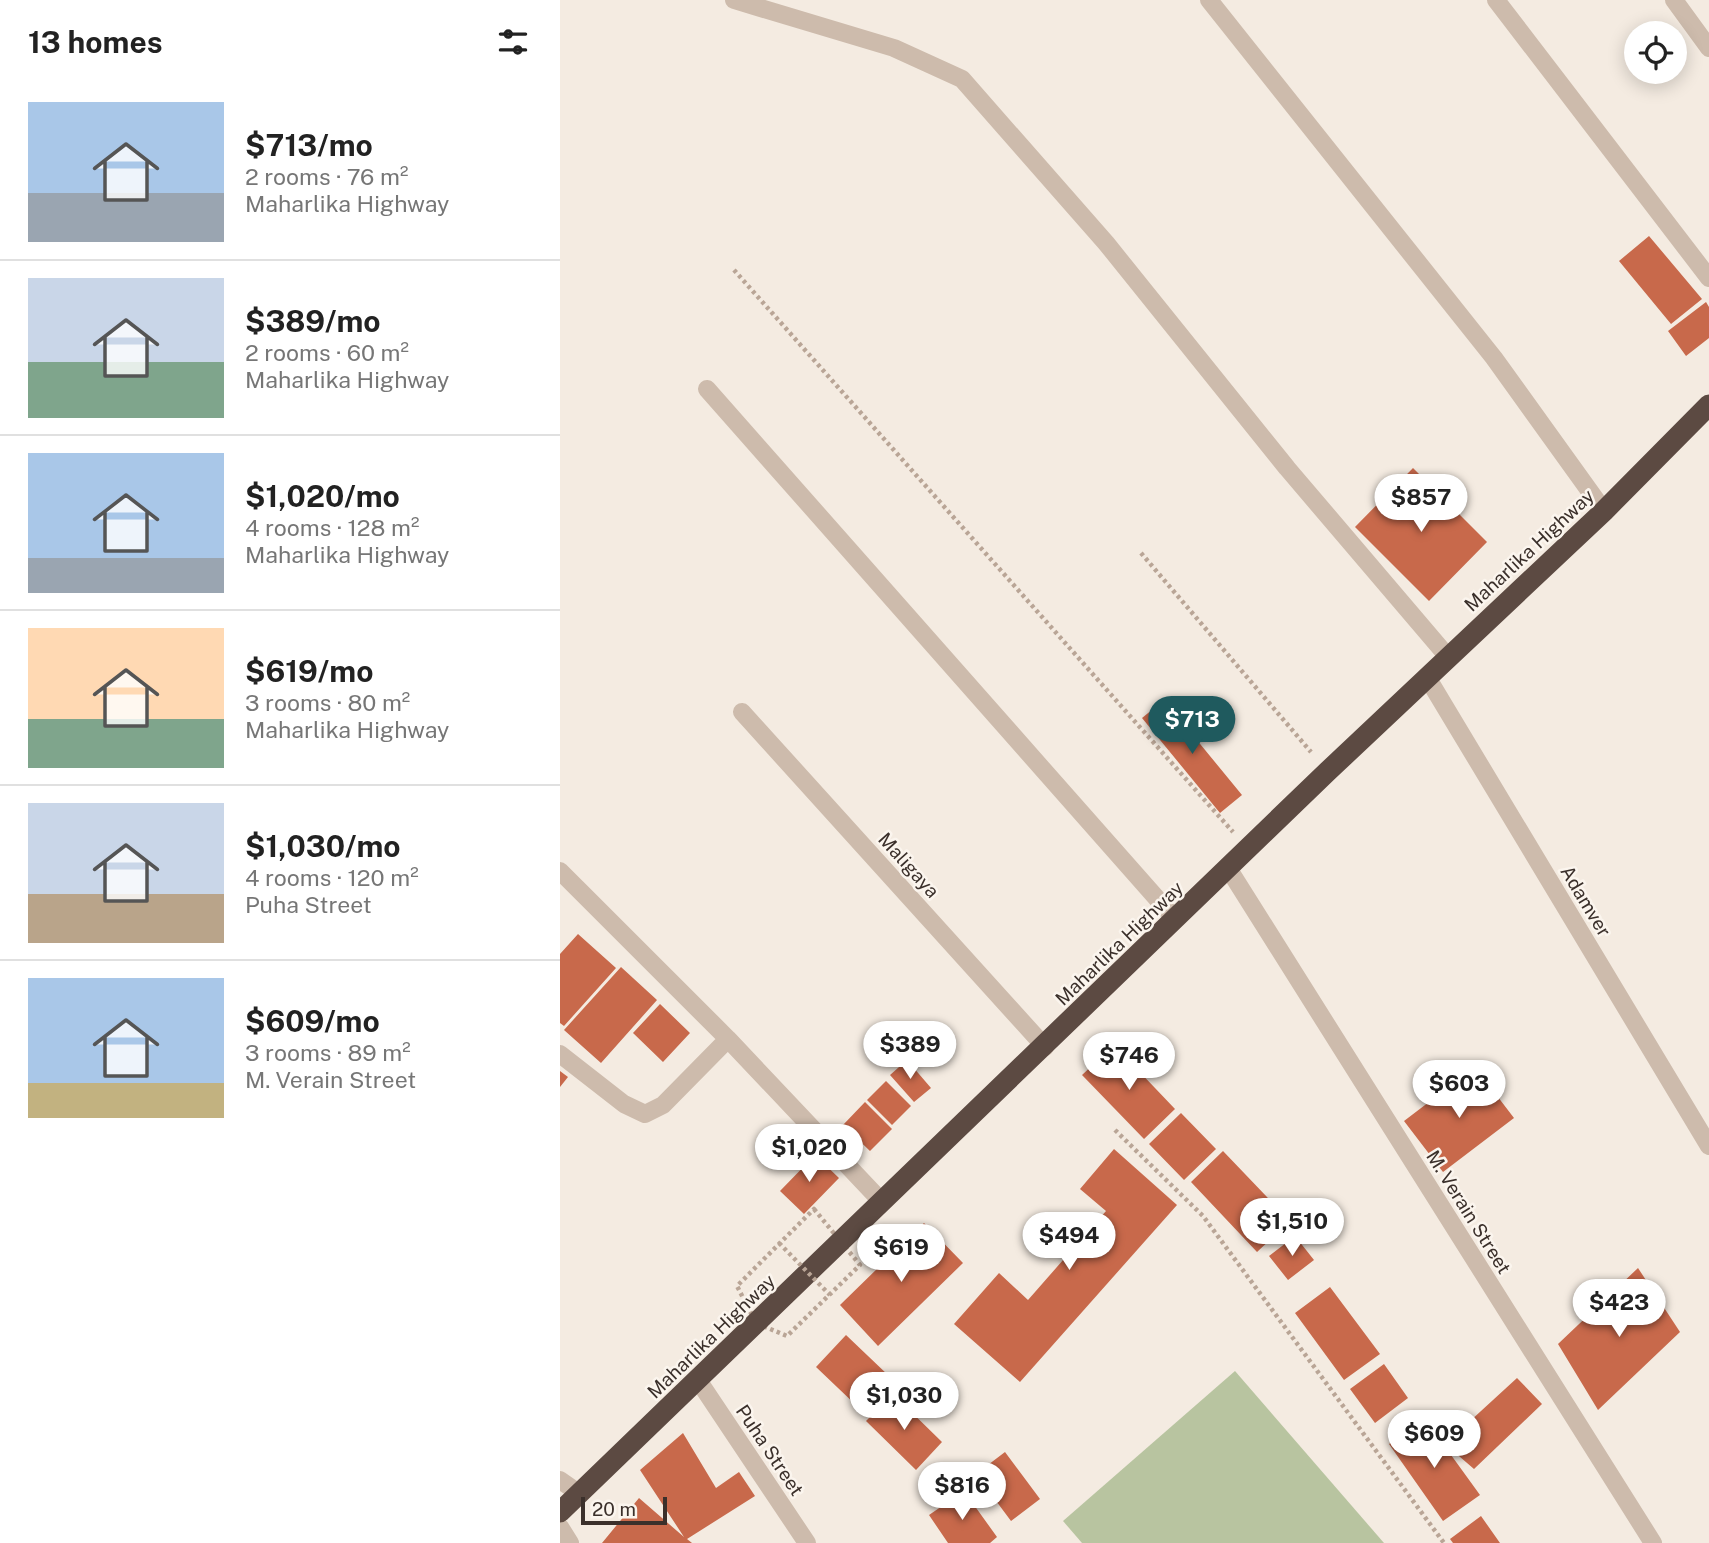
<!DOCTYPE html>
<meta charset="utf-8">
<style>
:root{--surface:#fff;--page:#f6f6f6;--text:#222;--muted:#767676;--line:#e0e0e0;--accent:#1f5a5e}
body{margin:0;font-family:"Public Sans",sans-serif;background:var(--page);color:var(--text);height:100vh;display:flex;flex-direction:column;font-size:26px;white-space:nowrap}
*{box-sizing:border-box;margin:0}
p{font-size:23px;color:var(--muted)}
.icon{flex:none;width:38px;height:38px;fill:none;stroke:currentColor;stroke-width:2;stroke-linecap:round;stroke-linejoin:round}
.map{position:relative;flex:1;overflow:hidden}
.drawer{display:flex;flex-direction:column;background:var(--surface);width:560px}
.drawer>*{flex:none}
.fabs{position:absolute;left:1064px;top:21px;display:grid;gap:14px}
.fabs a{display:grid;place-items:center;width:63px;height:63px;border-radius:50%;background:var(--surface);box-shadow:0 4px 18px #0003;font-size:35px}
.scale{position:absolute;left:21px;bottom:18px;width:86px;box-sizing:border-box;padding-left:7px;border:4px solid #3b302b;border-top:0;font-size:19px;line-height:24px;white-space:nowrap;color:#3b302b;-webkit-text-stroke:5px #fbf5ee;paint-order:stroke}
.price{position:absolute;translate:-50% -60px;padding:0 16px;border-radius:24px;background:#fff;color:#222;font-size:23px;line-height:46px;filter:drop-shadow(0 2px 4px #0008)}
.price::after{content:'';position:absolute;left:50%;top:42px;width:21px;height:16px;margin-left:-10px;background:inherit;clip-path:polygon(0 0,100% 0,50% 100%)}
.price.active{background:var(--accent);color:#fff}
ul{padding:0;list-style:none}
li{display:flex;align-items:center;gap:21px;height:175px;padding:0 28px}
li+li{border-top:2px solid var(--line)}
li span{display:grid;place-items:center;flex:none;width:196px;height:140px;border-radius:0px;color:#555}
li>.icon{margin-inline-start:auto}
span .icon{width:84px;height:84px;fill:#fffc;stroke-width:1}
li b{font-size:30px}
h2{display:flex;justify-content:space-between;align-items:center;height:84px;padding:0 28px;font-size:30px}
main{display:flex;flex:1;min-height:0}
.map>svg:first-child{display:block}
</style>
<main>
<section class="drawer">
<h2>13 homes<svg class="icon" aria-label="filters" viewBox="0 0 24 24"><path d="M4 7h16M4 17h16"/><circle cx="9" cy="7" r="2"/><circle cx="15" cy="17" r="2"/></svg></h2>
<ul>
<li><span style="background:linear-gradient(#a9c7e8 65%,#9aa5b1 0)"><svg class="icon" aria-label="home" viewBox="0 0 24 24"><path d="M3 11l9-7 9 7M6 9v11h12V9"/></svg></span><div><b>$713/mo</b><p>2 rooms · 76 m²</p><p>Maharlika Highway</p></div></li>
<li><span style="background:linear-gradient(#c9d6e8 60%,#7fa58c 0)"><svg class="icon" aria-label="home" viewBox="0 0 24 24"><path d="M3 11l9-7 9 7M6 9v11h12V9"/></svg></span><div><b>$389/mo</b><p>2 rooms · 60 m²</p><p>Maharlika Highway</p></div></li>
<li><span style="background:linear-gradient(#a9c7e8 75%,#9aa5b1 0)"><svg class="icon" aria-label="home" viewBox="0 0 24 24"><path d="M3 11l9-7 9 7M6 9v11h12V9"/></svg></span><div><b>$1,020/mo</b><p>4 rooms · 128 m²</p><p>Maharlika Highway</p></div></li>
<li><span style="background:linear-gradient(#ffd9b3 65%,#7fa58c 0)"><svg class="icon" aria-label="home" viewBox="0 0 24 24"><path d="M3 11l9-7 9 7M6 9v11h12V9"/></svg></span><div><b>$619/mo</b><p>3 rooms · 80 m²</p><p>Maharlika Highway</p></div></li>
<li><span style="background:linear-gradient(#c9d6e8 65%,#b9a48a 0)"><svg class="icon" aria-label="home" viewBox="0 0 24 24"><path d="M3 11l9-7 9 7M6 9v11h12V9"/></svg></span><div><b>$1,030/mo</b><p>4 rooms · 120 m²</p><p>Puha Street</p></div></li>
<li><span style="background:linear-gradient(#a9c7e8 75%,#c2b280 0)"><svg class="icon" aria-label="home" viewBox="0 0 24 24"><path d="M3 11l9-7 9 7M6 9v11h12V9"/></svg></span><div><b>$609/mo</b><p>3 rooms · 89 m²</p><p>M. Verain Street</p></div></li>
</ul>
</section>
<div class="map">
<svg width="1149" height="1543" viewBox="0 0 1149 1543">
<rect width="100%" height="100%" fill="#f4ebe1"/>
<path fill="#b8c4a0" d="M 675,1371 L 824,1543 L 522,1543 L 503,1521 Z"/>
<path fill="#c8694b" d="M 1089,236 L 1142,299 L 1111,324 L 1059,261 Z
M 1146,302 L 1149,307 L 1149,338 L 1126,356 L 1108,331 Z
M 853,468 L 927,542 L 869,601 L 795,527 Z
M 604,700 L 682,795 L 660,813 L 582,718 Z
M 18,934 L 56,968 L 4,1026 L 0,1023 L 0,954 Z
M 61,967 L 97,1000 L 41,1063 L 4,1030 Z
M 100,1004 L 130,1033 L 103,1062 L 73,1033 Z
M 554,1045 L 615,1109 L 584,1139 L 522,1075 Z
M 347,1060 L 371,1088 L 354,1102 L 330,1075 Z
M 915,1067 L 954,1118 L 883,1172 L 844,1121 Z
M 0,1071 L 8,1077 L 0,1087 Z
M 326,1081 L 351,1106 L 332,1125 L 307,1100 Z
M 305,1102 L 332,1129 L 310,1151 L 283,1125 Z
M 621,1113 L 656,1149 L 624,1180 L 589,1144 Z
M 554,1149 L 617,1205 L 460,1382 L 394,1324 L 439,1273 L 468,1300 L 546,1211 L 520,1189 Z
M 663,1151 L 730,1221 L 697,1252 L 631,1182 Z
M 255,1155 L 279,1178 L 244,1214 L 220,1191 Z
M 364,1223 L 403,1263 L 318,1346 L 280,1305 Z
M 735,1236 L 754,1260 L 728,1280 L 709,1256 Z
M 1078,1268 L 1120,1332 L 1038,1410 L 998,1344 Z
M 770,1287 L 820,1354 L 784,1380 L 735,1313 Z
M 286,1335 L 329,1376 L 299,1408 L 256,1367 Z
M 824,1364 L 848,1398 L 815,1423 L 790,1389 Z
M 957,1378 L 982,1404 L 914,1469 L 885,1444 Z
M 333,1394 L 382,1442 L 356,1470 L 306,1421 Z
M 865,1419 L 920,1495 L 883,1521 L 829,1444 Z
M 123,1433 L 156,1488 L 179,1472 L 195,1496 L 127,1539 L 132,1543 L 42,1543 L 79,1498 L 124,1537 L 80,1470 Z
M 445,1452 L 480,1499 L 451,1521 L 416,1474 Z
M 404,1491 L 437,1537 L 430,1543 L 388,1543 L 369,1515 Z
M 921,1516 L 940,1543 L 893,1543 L 890,1539 Z"/>
<g fill="none" stroke-linecap="round" stroke-linejoin="round">
<path stroke="#b9a596" stroke-width="4.5" stroke-dasharray="3.5 3.5" stroke-linecap="butt" d="M 174,270 L 673,832
M 581,553 L 751,752
M 555,1130 L 643,1216 L 884,1543
M 254,1209 L 300,1265 L 227,1336 L 196,1323 L 177,1286 Z"/>
<path stroke="#cdbbac" stroke-width="18" d="M 174,0 L 334,48 L 402,79 L 546,243 L 727,468 L 888,657
M 649,0 L 934,358 L 1044,511
M 936,0 L 1149,278
M 1114,0 L 1149,48
M 147,389 L 615,919
M 867,677 L 1149,1146
M 182,712 L 485,1047
M 668,868 L 1093,1543
M 0,871 L 168,1039 L 322,1202
M 0,1054 L 64,1104 L 85,1114 L 103,1105 L 168,1039
M 138,1380 L 247,1543
M 0,1480 L 20,1494
M 0,1527 L 10,1543"/>
<path stroke="#5c4a42" stroke-width="21" d="M 0,1512 L 768,771 L 1044,511 L 1149,405"/>
<path stroke="#b9a596" stroke-width="4.5" stroke-dasharray="3.5 3.5" stroke-linecap="butt" d="M 219,1243 L 270,1295"/>
</g>
<g text-anchor="middle" stroke-width="5" stroke-linejoin="round" paint-order="stroke">
<g font-size="19" fill="#3b302b" stroke="#fbf5ee">
<text transform="translate(969 550) rotate(-43)" y="7">Maharlika Highway</text>
<text transform="translate(349 865) rotate(48)" y="7">Maligaya</text>
<text transform="translate(1026 901) rotate(59)" y="7">Adamver</text>
<text transform="translate(559 943) rotate(-44)" y="7">Maharlika Highway</text>
<text transform="translate(909 1212) rotate(58)" y="7">M. Verain Street</text>
<text transform="translate(151 1336) rotate(-44)" y="7">Maharlika Highway</text>
<text transform="translate(210 1450) rotate(56)" y="7">Puha Street</text>
</g>
</g>
</svg>
<div class="fabs">
<a><svg class="icon" aria-label="locate" viewBox="0 0 24 24"><circle cx="12" cy="12" r="6"/><path d="M12 2v4M12 18v4M2 12h4M18 12h4"/></svg></a>
</div>
<div class="scale">20 m</div>
<b class="price" style="left:861px;top:534px">$857</b>
<b class="price active" style="left:632px;top:756px">$713</b>
<b class="price" style="left:350px;top:1081px">$389</b>
<b class="price" style="left:569px;top:1092px">$746</b>
<b class="price" style="left:899px;top:1120px">$603</b>
<b class="price" style="left:249px;top:1184px">$1,020</b>
<b class="price" style="left:732px;top:1258px">$1,510</b>
<b class="price" style="left:509px;top:1272px">$494</b>
<b class="price" style="left:341px;top:1284px">$619</b>
<b class="price" style="left:1059px;top:1339px">$423</b>
<b class="price" style="left:344px;top:1432px">$1,030</b>
<b class="price" style="left:874px;top:1470px">$609</b>
<b class="price" style="left:402px;top:1522px">$816</b>
</div>
</main>
